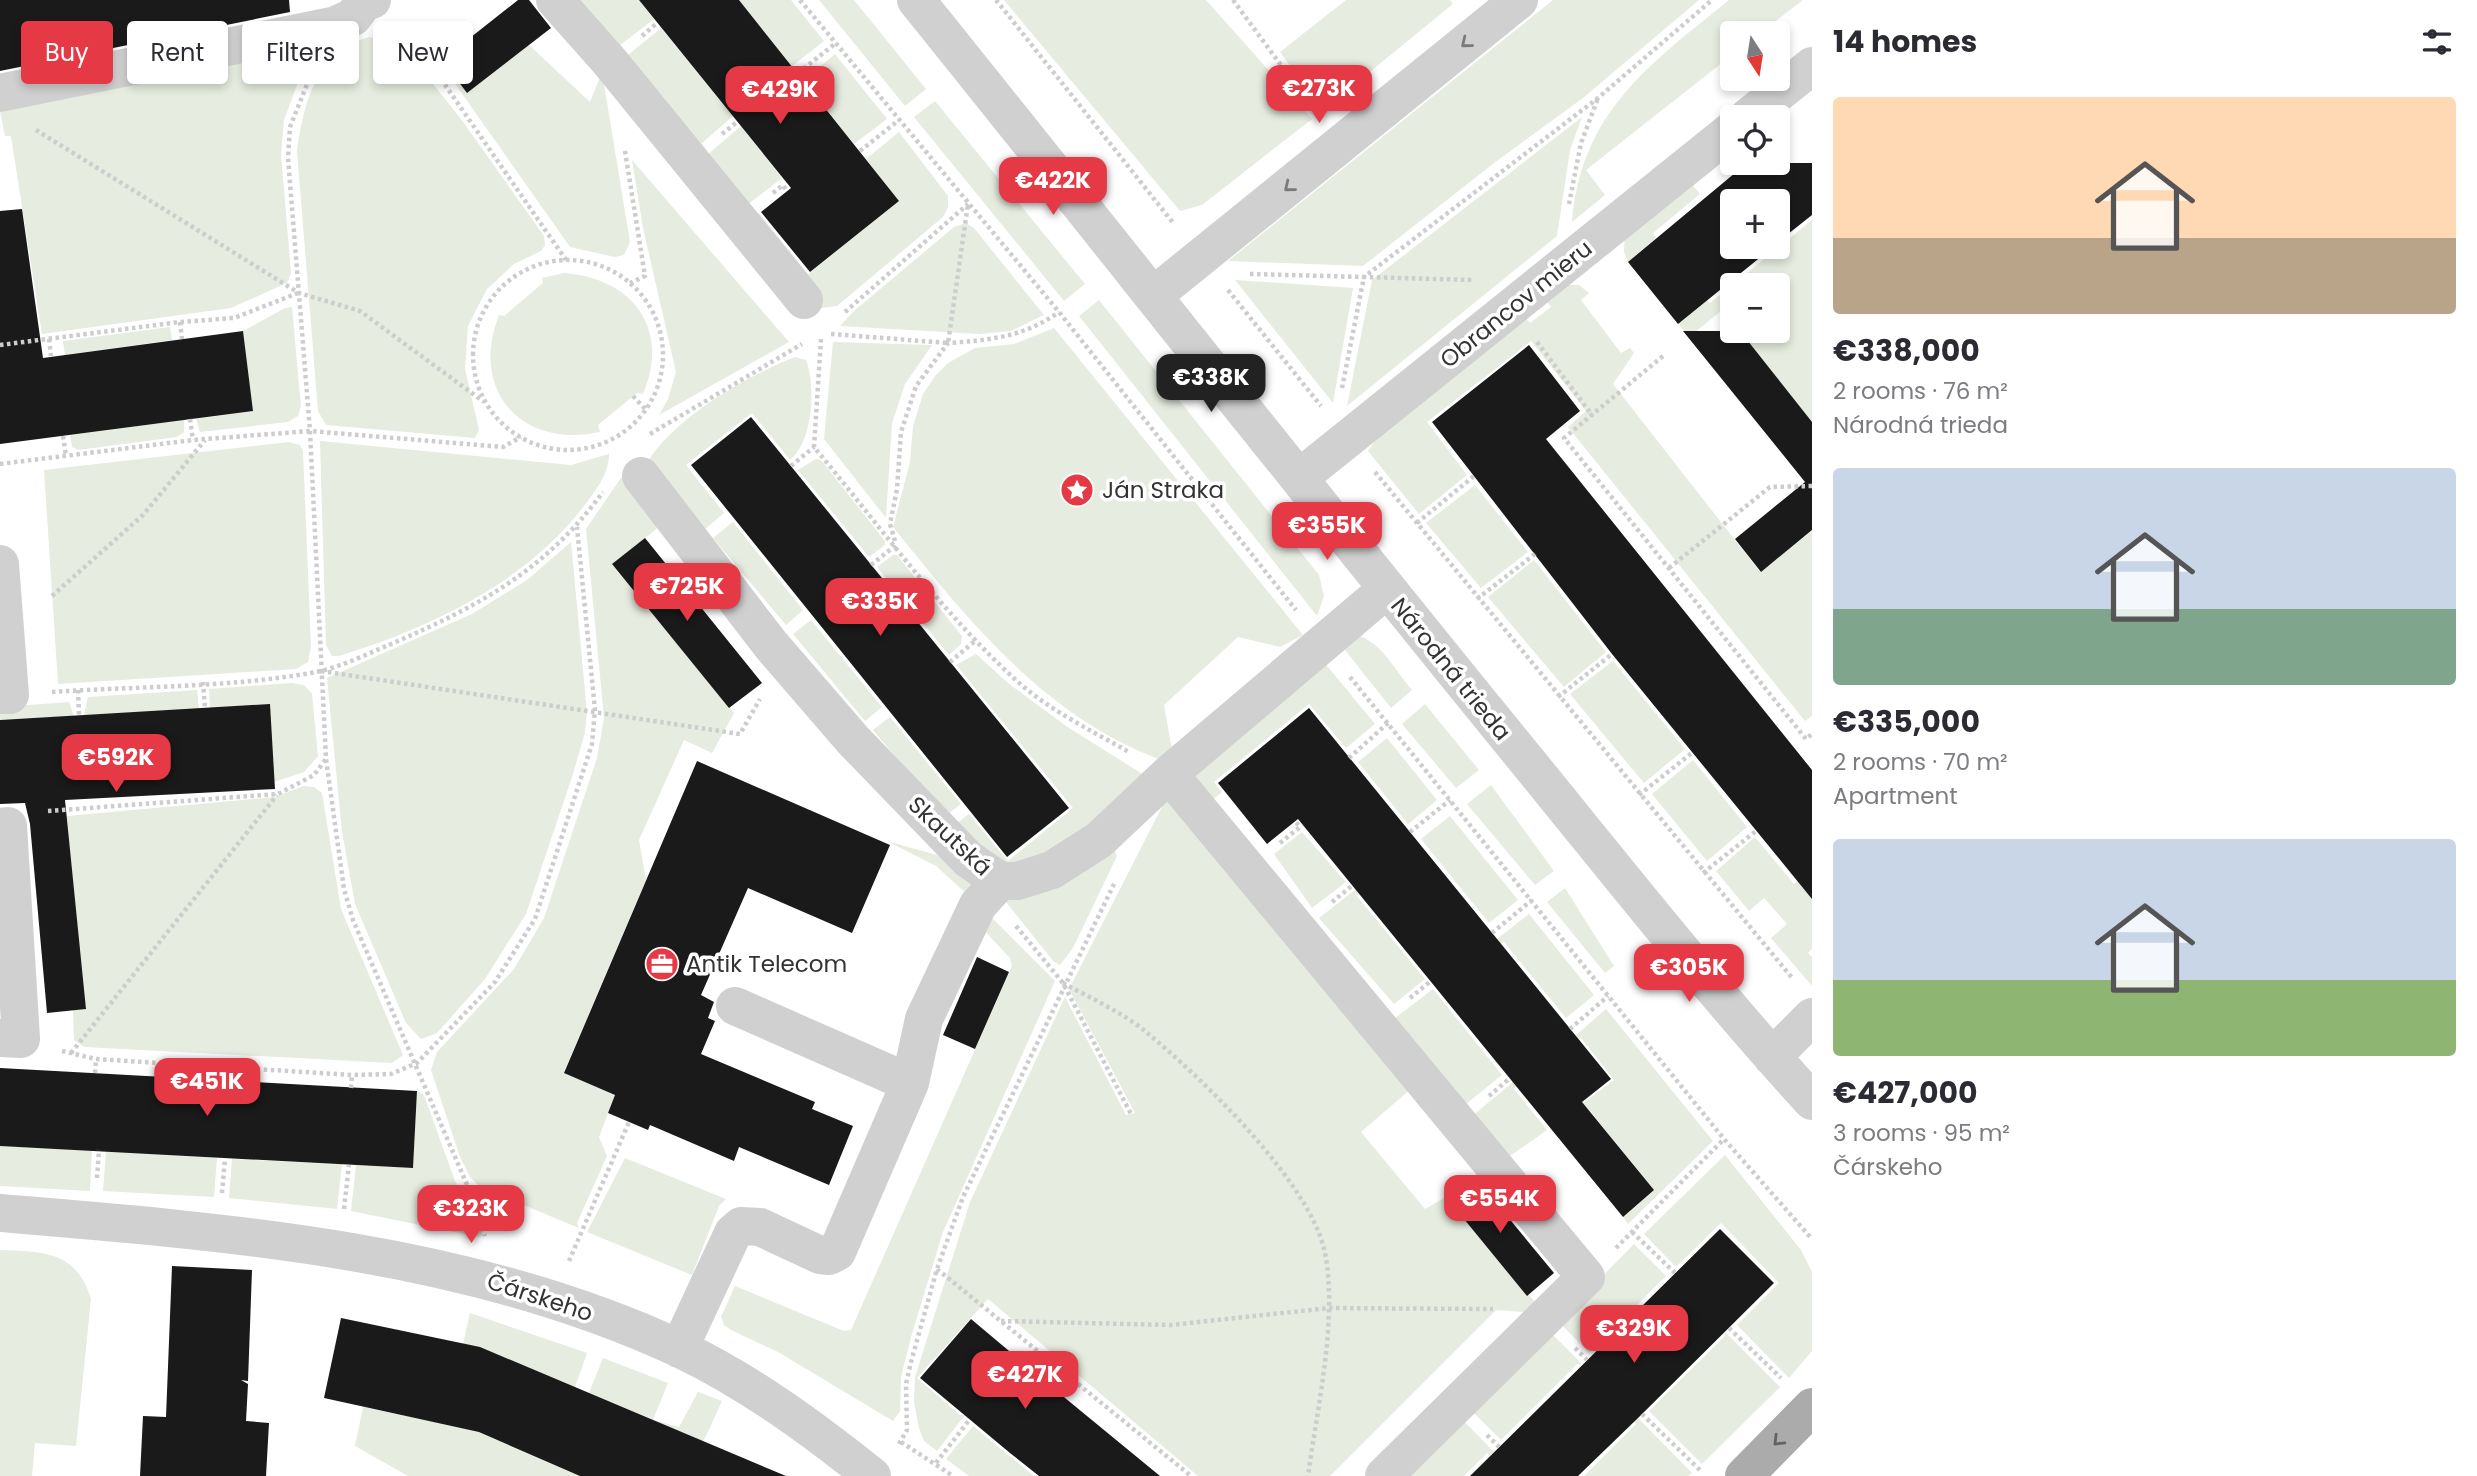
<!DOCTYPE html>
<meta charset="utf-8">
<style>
:root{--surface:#fff;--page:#f7f7f7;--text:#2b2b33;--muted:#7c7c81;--accent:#e63946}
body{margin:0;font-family:Poppins,sans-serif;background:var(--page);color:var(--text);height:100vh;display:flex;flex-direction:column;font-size:26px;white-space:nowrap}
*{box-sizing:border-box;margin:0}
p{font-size:23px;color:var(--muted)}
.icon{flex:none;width:38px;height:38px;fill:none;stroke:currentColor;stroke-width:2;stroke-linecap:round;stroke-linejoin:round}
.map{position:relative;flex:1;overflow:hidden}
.side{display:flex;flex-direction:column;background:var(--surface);width:665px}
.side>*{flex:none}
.guide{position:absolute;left:21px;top:21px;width:665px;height:63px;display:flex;gap:14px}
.needle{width:46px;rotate:168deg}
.tools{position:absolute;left:1720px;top:21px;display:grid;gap:14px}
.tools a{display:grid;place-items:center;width:70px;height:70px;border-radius:7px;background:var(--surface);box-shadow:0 4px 10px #0003;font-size:35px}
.price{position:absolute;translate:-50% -60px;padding:0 16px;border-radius:14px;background:var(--accent);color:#fff;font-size:23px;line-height:46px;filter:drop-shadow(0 2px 4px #0008)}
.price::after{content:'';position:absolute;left:50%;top:42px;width:21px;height:16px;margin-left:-10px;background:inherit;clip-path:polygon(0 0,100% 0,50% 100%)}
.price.on{background:#222;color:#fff}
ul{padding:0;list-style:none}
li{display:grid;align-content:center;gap:14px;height:371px;padding:0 21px}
li span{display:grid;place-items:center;height:217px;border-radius:7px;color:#555}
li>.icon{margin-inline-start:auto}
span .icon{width:126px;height:126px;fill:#fffc;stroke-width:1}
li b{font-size:30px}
h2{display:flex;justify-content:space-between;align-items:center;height:84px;padding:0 21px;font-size:30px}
.chip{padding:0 24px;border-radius:7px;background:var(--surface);box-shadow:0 4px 10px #0003;font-size:24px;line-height:63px}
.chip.on{background:var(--accent);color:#fff}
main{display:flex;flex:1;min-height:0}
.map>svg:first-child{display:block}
</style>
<main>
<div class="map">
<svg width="1812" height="1476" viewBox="0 0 1812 1476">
<rect width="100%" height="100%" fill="#fff"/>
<path fill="#e6ecdf" d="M 569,0 L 639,0 L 654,19 L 619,46 Z
M 739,0 L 791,0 L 824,41 L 792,66 Z
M 819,0 L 854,0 L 926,89 L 905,106 Z
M 1004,0 L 1206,0 L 1312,119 L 1202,205 L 1180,211 Z
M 1346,0 L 1450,0 L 1453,4 L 1323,110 L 1280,52 Z
M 1553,0 L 1699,0 L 1583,98 L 1494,163 L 1363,266 L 1228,261 Z
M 1729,0 L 1803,0 L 1760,33 L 1732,33 L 1732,55 L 1586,170 L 1605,195 L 1572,222 C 1581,112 1650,64 1729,0 Z
M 661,28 L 733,116 L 693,151 L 628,55 Z
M 369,37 L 393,42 L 405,49 L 461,119 L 544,236 L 545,245 L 541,251 L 514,264 L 487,289 L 468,326 L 465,369 L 479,430 L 475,438 L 326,425 L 318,411 L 297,151 C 304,103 316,51 369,37 Z
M 529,45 L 590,102 L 602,72 L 630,242 L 624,255 L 615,257 L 570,247 L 439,61 L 442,60 L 467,93 Z
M 309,47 L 309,53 L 284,120 L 281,154 L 291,273 L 287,283 L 231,308 L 42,334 L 11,136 L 5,136 L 0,111 Z
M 835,54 L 887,119 L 854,144 L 804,81 Z
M 935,101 L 1085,284 L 1064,301 L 914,117 Z
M 1582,117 L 1570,150 L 1557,236 L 1347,406 L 1372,280 Z
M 741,126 L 782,178 L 742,209 L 701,160 Z
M 899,132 L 948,196 L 948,207 L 943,217 L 837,306 L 821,308 L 755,219 L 759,213 L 808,274 L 899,201 L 866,159 Z
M 632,160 L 789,342 L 659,415 L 668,399 L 676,372 L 643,228 Z
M 1688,179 L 1700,194 L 1653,233 L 1656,238 L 1628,262 L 1624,252 L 1625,231 Z
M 1812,220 L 1812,424 L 1738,331 L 1778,331 L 1778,285 L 1732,285 L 1732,324 L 1721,311 L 1689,337 L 1666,308 L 1694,285 L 1710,303 Z
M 966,223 L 974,228 L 1044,315 L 1011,331 L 980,334 L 840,326 L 854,311 L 954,227 Z
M 564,273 C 632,278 671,328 643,394 L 637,393 L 598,425 L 600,432 C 522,449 469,391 499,315 L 504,316 L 543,283 L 542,278 Z
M 1235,280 L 1353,288 L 1333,403 Z
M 1560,285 L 1579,285 L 1589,293 L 1581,300 L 1621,353 L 1630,348 L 1634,353 L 1613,384 L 1760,572 L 1812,531 L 1812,716 L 1805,721 L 1568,427 L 1586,411 L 1531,341 L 1427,422 L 1467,475 L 1419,514 L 1368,451 L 1376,439 L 1524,316 L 1530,323 L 1551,307 L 1545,299 Z
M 1099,300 L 1319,575 L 1324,596 L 1317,616 L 1079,316 Z
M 292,307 L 301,406 L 298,416 L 288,422 L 200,432 L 196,419 L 253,411 L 243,331 L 285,308 Z
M 170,327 L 172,340 L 65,355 L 63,341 Z
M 1054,328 L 1303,635 L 1280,647 L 1238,637 L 1164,705 L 1172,750 L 1159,759 C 1044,716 967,619 893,527 L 910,462 L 913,426 L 923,394 L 935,376 L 948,363 L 975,348 L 1014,344 Z
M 833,342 L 932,345 L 905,384 L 892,423 L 886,518 L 824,439 Z
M 795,357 L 806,360 C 816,386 813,442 790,460 L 752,413 L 686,465 L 724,513 L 697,536 L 646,465 C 670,420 748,375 795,357 Z
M 184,420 L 184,432 L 177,437 L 78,450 L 72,447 L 70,435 Z
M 320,441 L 571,465 L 609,454 C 609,473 598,487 587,502 C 528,582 432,627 339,656 L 332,656 L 326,645 Z
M 289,442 L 300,445 L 303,451 L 311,647 L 308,662 L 296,669 L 58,684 L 44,470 Z
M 816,459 L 821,460 L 885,541 L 885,545 L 869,557 L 798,470 Z
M 625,472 L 666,521 L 612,565 L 734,713 L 712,753 L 684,740 L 639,840 L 646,880 L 564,1072 L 615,1095 L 599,1137 L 607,1156 L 577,1223 L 579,1228 L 480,1187 L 470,1177 L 460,1157 L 431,1070 L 437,1052 L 514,969 L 544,918 L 597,758 L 604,718 L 586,529 Z
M 1475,485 L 1528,552 L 1481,588 L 1426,523 Z
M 733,522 L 803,610 L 786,625 L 713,538 Z
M 571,542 L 587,713 L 585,732 L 573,774 L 526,914 L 485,979 L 437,1033 L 421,1039 L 406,1023 L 355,904 L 342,832 L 327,678 L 472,614 L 527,580 Z
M 893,555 L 897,555 L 962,636 L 961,644 L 949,655 L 877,567 Z
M 1534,560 L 1606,652 L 1564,687 L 1488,597 Z
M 811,620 L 882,707 L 865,721 L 793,634 Z
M 1353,635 C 1378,636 1397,673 1412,690 L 1391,708 L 1345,650 L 1344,644 Z
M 976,654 L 1008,683 L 1066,726 L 1144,775 L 1056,853 L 1003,865 L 953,826 L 969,814 L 1008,861 L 1073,808 L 956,665 Z
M 1319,656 L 1375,724 L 1346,748 L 1309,704 L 1214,782 L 1222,792 L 1210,802 L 1195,777 Z
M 1613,661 L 1685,749 L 1644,783 L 1570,694 Z
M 292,683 L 304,685 L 312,694 L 318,756 L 304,772 L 274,782 L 210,708 L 209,689 Z
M 197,690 L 199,709 L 84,715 L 88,697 Z
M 69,702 L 74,716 L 0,720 L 0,707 Z
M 1425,704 L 1479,770 L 1456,788 L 1402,724 Z
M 890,717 L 961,804 L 945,816 L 873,730 Z
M 1387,738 L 1437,800 L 1408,824 L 1358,762 Z
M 1693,760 L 1747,827 L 1707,861 L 1652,794 Z
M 1491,785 L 1554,871 L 1535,885 L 1467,804 Z
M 303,786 L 314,787 L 322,793 L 341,909 L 403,1055 L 392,1063 L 84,1047 L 74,1040 L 73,1010 L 86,1009 L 84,988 L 69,843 L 56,817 L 276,797 Z
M 1169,793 L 1412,1088 L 1361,1132 L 1425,1209 L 1446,1197 L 1541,1309 L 1535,1313 L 1496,1310 L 1330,1476 L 1198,1476 L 988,1299 L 917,1378 L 960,1415 L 965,1415 L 937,1451 L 924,1441 L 919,1428 L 914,1402 L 915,1377 L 970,1202 L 1065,997 L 1126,1115 L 1135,1113 L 1069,989 Z
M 1450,816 L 1518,900 L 1489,923 L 1421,839 Z
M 1302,832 L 1346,882 L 1312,908 L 1274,854 Z
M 1755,837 L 1794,884 L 1812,870 L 1812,949 L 1808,953 L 1812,957 L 1812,986 L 1771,938 L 1787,924 L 1764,898 L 1749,911 L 1716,871 Z
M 887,841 L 948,858 L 976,887 L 968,895 L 936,866 Z
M 1115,851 L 1117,856 L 1073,948 L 1060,965 L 1054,962 L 1006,902 L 1009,897 Z
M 1565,888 L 1614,966 L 1605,973 L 1547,902 Z
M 1356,889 L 1359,892 L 1356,895 L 1425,979 L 1394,1004 L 1319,918 Z
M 1529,914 L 1594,995 L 1566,1018 L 1504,942 L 1501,944 L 1497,939 Z
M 989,915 L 1055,981 L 943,1232 L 911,1337 L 901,1377 L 900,1411 L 893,1421 L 778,1352 L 731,1330 L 724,1325 L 721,1317 L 735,1286 L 844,1331 L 851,1330 L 1012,966 L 1010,958 L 979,925 Z
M 1433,989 L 1502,1075 L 1461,1108 L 1390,1022 Z
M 1606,1009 L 1713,1141 L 1628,1224 L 1623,1217 L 1654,1190 L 1590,1111 L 1557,1137 L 1550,1128 L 1614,1080 L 1581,1038 L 1578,1040 L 1575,1036 Z
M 1513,1082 L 1516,1086 L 1514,1089 L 1547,1130 L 1510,1156 L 1471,1117 Z
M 417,1091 L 424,1095 L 455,1181 L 483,1235 L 479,1237 L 351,1211 L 356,1165 L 413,1168 Z
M 0,1146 L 92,1150 L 90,1191 L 0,1186 Z
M 106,1151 L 217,1158 L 214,1197 L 103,1191 Z
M 1725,1155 L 1801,1250 L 1812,1272 L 1812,1351 L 1789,1378 L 1737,1325 L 1779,1283 L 1721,1223 L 1676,1267 L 1644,1234 Z
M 625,1158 L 726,1199 L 719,1206 L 692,1275 L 587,1232 Z
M 232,1159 L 342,1164 L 337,1209 L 229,1198 Z
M 1634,1244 L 1666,1276 L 1589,1353 L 1558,1321 Z
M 0,1250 C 43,1252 76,1250 91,1299 L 76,1446 L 35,1443 L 32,1476 L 0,1476 Z
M 470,1313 L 587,1353 L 575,1387 L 580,1476 L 408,1476 L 355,1446 L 363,1407 L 445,1424 Z
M 1548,1330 L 1582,1364 L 1577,1364 L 1501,1440 L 1469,1408 Z
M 1725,1332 L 1780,1387 L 1702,1464 L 1649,1411 L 1725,1336 Z
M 603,1358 L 668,1383 L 653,1420 L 679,1427 L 698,1392 L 722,1401 L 706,1436 L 684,1472 L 627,1476 L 652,1419 L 589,1393 Z
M 1460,1417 L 1494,1452 L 1490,1455 L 1487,1453 L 1464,1476 L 1402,1476 Z
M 1638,1418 L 1692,1473 L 1688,1476 L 1584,1476 L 1636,1424 L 1634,1421 Z
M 973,1426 L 1034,1476 L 969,1476 L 946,1459 Z"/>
<path fill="#1a1a1a" d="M 0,0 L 289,0 L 290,12 L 0,71 Z
M 518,0 L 529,0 L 551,28 L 467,93 L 442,60 Z
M 639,0 L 739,0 L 899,201 L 810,272 L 761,212 L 791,188 Z
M 1747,163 L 1812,163 L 1812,215 L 1778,242 L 1778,201 L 1732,201 L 1732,247 L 1773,247 L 1678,324 L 1628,262 Z
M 22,209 L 43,358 L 243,331 L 253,411 L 0,444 L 0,211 Z
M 1683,331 L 1740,331 L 1812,422 L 1812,530 L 1761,572 L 1735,539 L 1805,482 Z
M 1529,345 L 1580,411 L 1546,439 L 1812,770 L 1812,899 L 1612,654 L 1432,422 Z
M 751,417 L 1069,808 L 1007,857 L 691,465 Z
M 645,538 L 762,683 L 729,708 L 612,564 Z
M 270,704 L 275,789 L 65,800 L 86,1009 L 47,1013 L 30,824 L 25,803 L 0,804 L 0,720 Z
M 1309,708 L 1611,1079 L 1582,1102 L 1654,1190 L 1623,1217 L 1298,819 L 1267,844 L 1218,783 Z
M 697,761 L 890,845 L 852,933 L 748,888 L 701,995 L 714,1002 L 708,1018 L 715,1021 L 701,1054 L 815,1102 L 812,1109 L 853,1126 L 829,1185 L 739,1147 L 734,1161 L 650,1125 L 648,1130 L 608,1113 L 615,1095 L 564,1073 Z
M 977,957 L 1009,972 L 975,1049 L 943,1035 Z
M 0,1068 L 417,1091 L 413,1168 L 0,1146 Z
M 1473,1175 L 1554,1273 L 1527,1296 L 1446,1197 Z
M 1720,1229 L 1774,1283 L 1638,1418 L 1578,1476 L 1470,1476 Z
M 172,1266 L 252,1270 L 248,1381 L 241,1380 L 248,1384 L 246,1421 L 269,1423 L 266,1476 L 140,1476 L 143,1416 L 166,1417 Z
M 341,1318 L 480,1347 L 786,1476 L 580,1476 L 479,1432 L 324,1398 Z
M 971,1319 L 1059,1393 L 1160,1476 L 1039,1476 L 1010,1453 L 920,1378 Z"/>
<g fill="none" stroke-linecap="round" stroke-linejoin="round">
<path stroke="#cdcdcd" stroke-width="4.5" stroke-dasharray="3.5 3.5" stroke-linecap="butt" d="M 800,0 L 1059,312 L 1296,610
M 996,0 L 1174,224
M 1233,0 L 1314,110
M 398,33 L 432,66 L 566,260
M 642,36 L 657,23
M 312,72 L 290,127 L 288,158 L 310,431 L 326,759 L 344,889 L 353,920 L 474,1201 L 485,1236
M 798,73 L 836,43
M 36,130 L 299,293 L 360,311 L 484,402
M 722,134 L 737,122
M 625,151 L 645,276 L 630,283
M 860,151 L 899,120
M 773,193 L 783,185 L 787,191
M 1569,204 L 1581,143 L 1598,98
M473 355a95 95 0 1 1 190 0a95 95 0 1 1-190 0Z
M 1250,274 L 1364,277 L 1598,98 L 1712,0
M 1228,290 L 1321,406
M 845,312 L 968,204
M 180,322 L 182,339
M 831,334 L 948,343 L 968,204
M 49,339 L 51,356
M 821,339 L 814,447 C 879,525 942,613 1017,681 C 1049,710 1092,731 1129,752
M 1537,342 L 1592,415
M 0,345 L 180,322 L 234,318 L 298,293
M 1663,356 L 1564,438 L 1806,739 L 1812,734
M 1342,388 L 1364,277 L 1474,280
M 633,396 L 646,410
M 190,419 L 193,440
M 650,434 L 802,344
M 63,436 L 66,456
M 0,464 L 193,440 L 310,431 L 503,447 L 521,437
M 791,466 L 814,447
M 1375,472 L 1793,979
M 1417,523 L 1474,476
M 895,541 L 890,524 L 897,489 L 901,432 L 916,386 L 948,343 C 990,340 1024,337 1059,312
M 871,565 L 896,545
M 1669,568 L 1770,487 L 1812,486
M 52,596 L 143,515 L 205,440
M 1477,599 L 1535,554
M 950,662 L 975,641
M 321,671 L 740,734 L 760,699
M 1350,677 L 1724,1139 L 1812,1239
M 203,682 L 205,708
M 78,690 L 79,715
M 52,692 C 139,686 230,688 316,672 C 341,667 367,654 391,644 C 479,606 545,571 603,492
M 1558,697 L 1612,654
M 1349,758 L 1388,723
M 1639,795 L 1693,752
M 48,811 L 278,794 L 314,775 L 326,759
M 1410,832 L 1450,800
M 1280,843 L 1300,827 L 1295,821
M 1703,873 L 1756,831
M 1332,902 L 1353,885
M 1016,926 L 1063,983 L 1131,1114
M 1492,933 L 1532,900
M 1063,983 C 1090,998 1122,1012 1146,1032 C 1201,1077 1311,1183 1325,1253 C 1338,1319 1317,1409 1308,1476
M 1410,998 L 1431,981
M 1570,1029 L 1608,996
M 62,1051 L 96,1059 L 352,1075 L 391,1074 L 417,1063 L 495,982 L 535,919 L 592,744 L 595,710 L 577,527
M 71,1053 L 277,795
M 95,1073 L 96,1059
M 219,1080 L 219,1066
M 351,1088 L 352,1075
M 1489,1096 L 1510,1078
M 97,1178 L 99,1150
M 222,1193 L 225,1159
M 344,1209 L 349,1165
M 1632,1232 L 1675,1273
M 1616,1248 L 1724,1139
M 569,1261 L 629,1122
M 937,1269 L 1191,1476
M 1001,1321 L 1171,1325 L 1329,1308 L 1493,1309
M 1729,1328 L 1781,1378
M 1575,1348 L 1587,1360
M 1642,1414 L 1701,1471
M 1487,1435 L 1499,1447
M 901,1442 L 953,1476
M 899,1444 L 907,1430 L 906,1384 L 911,1362 L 937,1269 L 963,1197 L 1115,882
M 936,1463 L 970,1419"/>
<path stroke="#d0d0d0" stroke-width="38" d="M 555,0 L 610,62 L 804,300
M 916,0 C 1114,246 1310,495 1510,740 C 1609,861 1706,985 1812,1101
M 0,93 L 336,25 L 353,17 L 365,1 L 372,0
M 1748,117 L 1812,66
M 1154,295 L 1519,0
M 641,476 L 771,645 L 853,740 L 968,859 L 1000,881 L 1017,881 L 1052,870 L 1099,840 L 1169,774 L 1387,589
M 1299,478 L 1732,130
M 0,564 L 10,695 L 0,695
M 1169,774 L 1586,1277 L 1384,1476
M 0,827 L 8,826 L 21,1039 L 0,1038
M 1772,1057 L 1812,1017
M 910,1083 L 924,1019 L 978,905 L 1000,881
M 0,1213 C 228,1232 467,1250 678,1348 C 748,1381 812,1428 872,1476
M 679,1349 L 733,1233 L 741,1226 L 760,1227 L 820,1255 L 829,1256 L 837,1252 L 910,1083 L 735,1006"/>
<path stroke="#ababab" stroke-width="38" d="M 1744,1476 L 1812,1407"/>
</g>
<defs><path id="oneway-chevron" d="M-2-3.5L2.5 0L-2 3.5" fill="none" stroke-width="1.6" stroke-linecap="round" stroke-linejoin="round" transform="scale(1.75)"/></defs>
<g stroke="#7a7a7a">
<use href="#oneway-chevron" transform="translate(1466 43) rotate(141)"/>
<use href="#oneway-chevron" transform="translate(1289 187) rotate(141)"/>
</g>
<use stroke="#636363" href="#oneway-chevron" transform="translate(1778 1441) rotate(135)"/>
<defs>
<symbol id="sight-disc" viewBox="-11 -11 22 22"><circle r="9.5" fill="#e63946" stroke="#fff"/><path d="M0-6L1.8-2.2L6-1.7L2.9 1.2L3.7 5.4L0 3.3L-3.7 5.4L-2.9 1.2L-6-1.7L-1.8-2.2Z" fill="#fff"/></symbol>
<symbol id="office-disc" viewBox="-11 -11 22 22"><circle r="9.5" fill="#e63946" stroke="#fff"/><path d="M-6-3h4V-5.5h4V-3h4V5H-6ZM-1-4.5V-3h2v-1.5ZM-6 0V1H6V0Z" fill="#fff"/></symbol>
</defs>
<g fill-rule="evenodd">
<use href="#sight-disc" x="1058" y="471" width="38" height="38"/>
<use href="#office-disc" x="643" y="945" width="38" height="38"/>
</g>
<g text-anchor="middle" stroke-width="7" stroke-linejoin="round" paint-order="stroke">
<g font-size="23" fill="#333" stroke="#fff">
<text transform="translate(1516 304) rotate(-39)" y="8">Obrancov mieru</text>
<text transform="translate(1451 669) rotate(51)" y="8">Národná trieda</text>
<text transform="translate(950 836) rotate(43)" y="8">Skautská</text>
<text transform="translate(540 1297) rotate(18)" y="8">Čárskeho</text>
</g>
<g font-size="23" fill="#333" stroke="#fff" text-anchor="start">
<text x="1102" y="498">Ján Straka</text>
<text x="686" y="972">Antik Telecom</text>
</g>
</g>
</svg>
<div class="tools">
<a><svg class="needle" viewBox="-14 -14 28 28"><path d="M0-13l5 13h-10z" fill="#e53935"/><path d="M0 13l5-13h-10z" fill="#7c7c81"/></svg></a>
<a><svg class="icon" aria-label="locate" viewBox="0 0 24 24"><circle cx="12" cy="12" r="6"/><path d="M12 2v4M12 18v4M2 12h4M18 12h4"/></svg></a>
<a>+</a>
<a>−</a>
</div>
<b class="price" style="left:1319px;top:125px">€273K</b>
<b class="price" style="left:780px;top:126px">€429K</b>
<b class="price" style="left:1053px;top:217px">€422K</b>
<b class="price on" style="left:1211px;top:414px">€338K</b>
<b class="price" style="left:1327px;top:562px">€355K</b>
<b class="price" style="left:687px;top:623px">€725K</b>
<b class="price" style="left:880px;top:638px">€335K</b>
<b class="price" style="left:116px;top:794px">€592K</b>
<b class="price" style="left:1689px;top:1004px">€305K</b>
<b class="price" style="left:207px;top:1118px">€451K</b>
<b class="price" style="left:1500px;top:1235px">€554K</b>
<b class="price" style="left:471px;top:1245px">€323K</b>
<b class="price" style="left:1634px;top:1365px">€329K</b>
<b class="price" style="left:1025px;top:1411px">€427K</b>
<div class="guide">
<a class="chip on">Buy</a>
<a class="chip">Rent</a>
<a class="chip">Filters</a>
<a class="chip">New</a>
</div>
</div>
<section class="side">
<h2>14 homes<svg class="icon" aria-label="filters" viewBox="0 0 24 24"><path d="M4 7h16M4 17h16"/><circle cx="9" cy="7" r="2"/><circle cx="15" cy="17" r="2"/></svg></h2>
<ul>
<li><span style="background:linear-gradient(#ffd9b3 65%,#b9a48a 0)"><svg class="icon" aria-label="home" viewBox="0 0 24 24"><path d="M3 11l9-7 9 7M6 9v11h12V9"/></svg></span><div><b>€338,000</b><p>2 rooms · 76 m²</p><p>Národná trieda</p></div></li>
<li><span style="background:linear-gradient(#c9d6e8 65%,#7fa58c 0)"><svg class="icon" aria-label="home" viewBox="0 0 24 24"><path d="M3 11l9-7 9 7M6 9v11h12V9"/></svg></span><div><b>€335,000</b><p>2 rooms · 70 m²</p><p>Apartment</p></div></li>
<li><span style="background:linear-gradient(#c9d6e8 65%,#8fb573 0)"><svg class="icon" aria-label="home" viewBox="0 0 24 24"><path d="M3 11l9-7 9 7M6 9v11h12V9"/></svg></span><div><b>€427,000</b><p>3 rooms · 95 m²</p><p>Čárskeho</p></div></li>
</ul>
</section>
</main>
